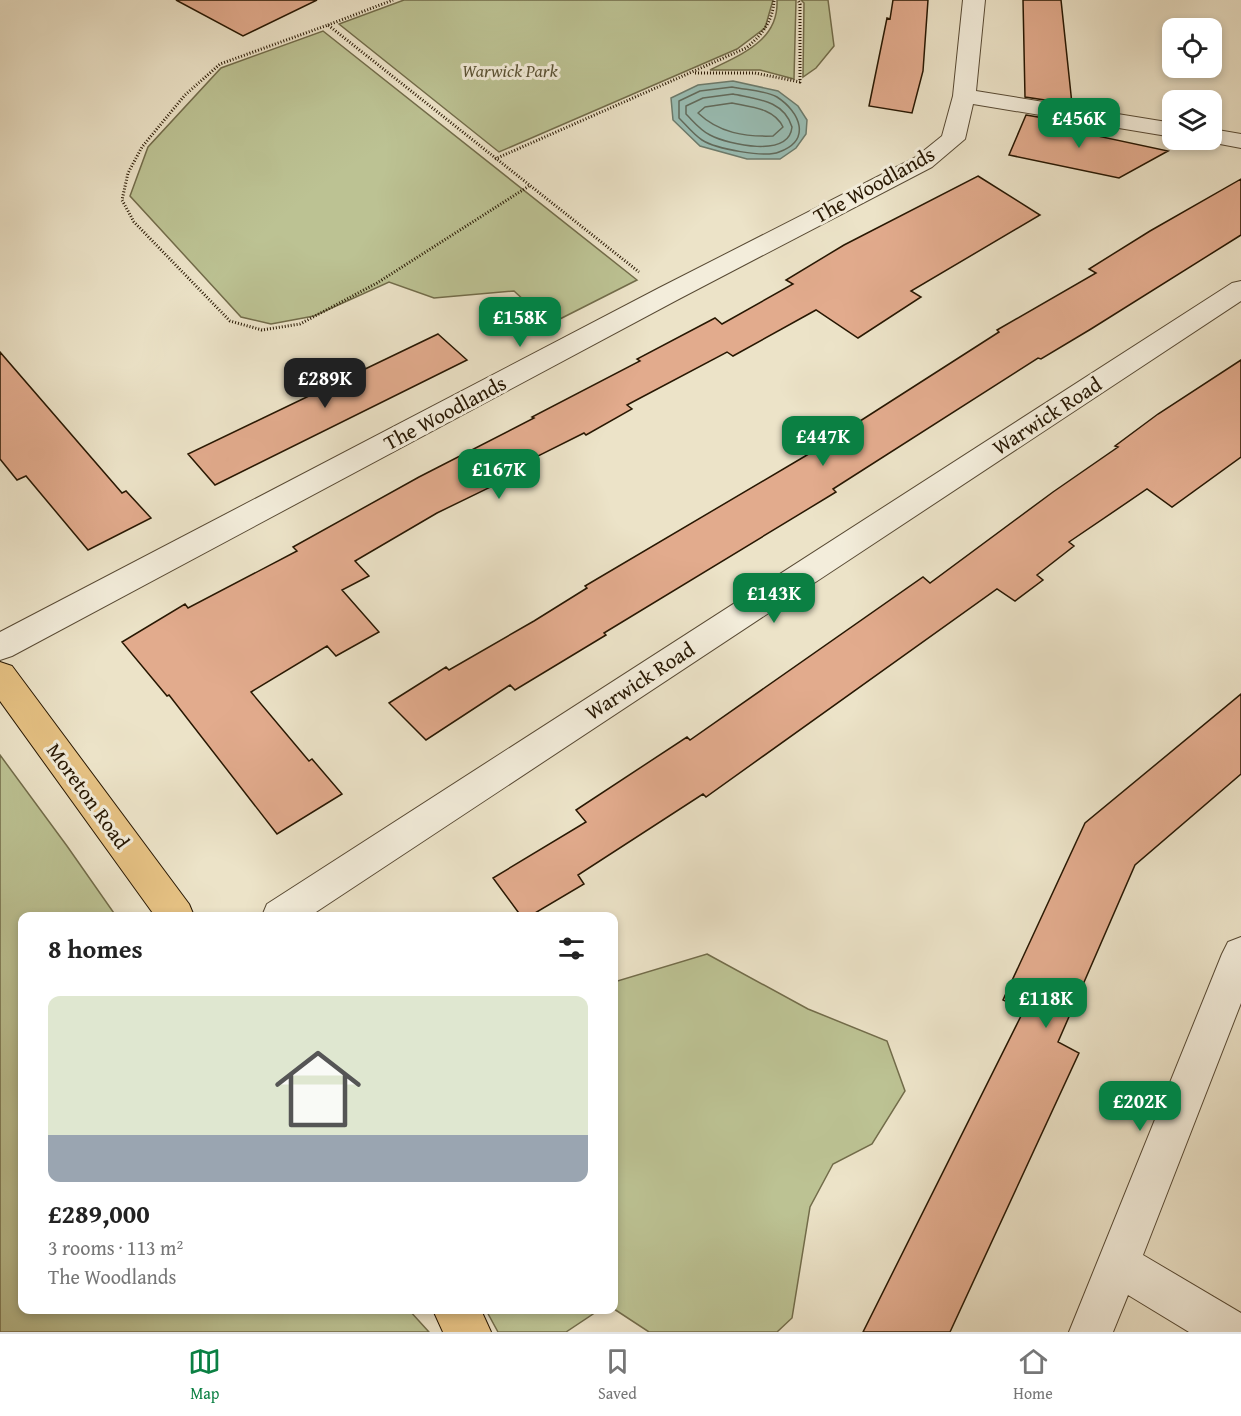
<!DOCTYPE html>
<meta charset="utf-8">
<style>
:root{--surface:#fff;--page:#f2f2f2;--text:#222;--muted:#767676;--line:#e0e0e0;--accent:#0b8043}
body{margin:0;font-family:"Gentium Book Plus",serif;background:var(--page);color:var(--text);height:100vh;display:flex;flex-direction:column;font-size:22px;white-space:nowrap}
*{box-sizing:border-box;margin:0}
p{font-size:20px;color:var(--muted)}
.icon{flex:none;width:33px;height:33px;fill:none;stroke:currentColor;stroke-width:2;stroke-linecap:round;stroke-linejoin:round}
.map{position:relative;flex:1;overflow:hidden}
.sheet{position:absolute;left:18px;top:912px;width:600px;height:402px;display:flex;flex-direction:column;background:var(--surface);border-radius:12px;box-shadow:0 3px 9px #0003}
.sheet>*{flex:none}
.buttons{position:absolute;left:1162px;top:18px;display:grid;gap:12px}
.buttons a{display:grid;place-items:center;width:60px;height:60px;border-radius:12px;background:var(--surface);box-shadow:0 3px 9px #0003;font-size:30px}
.price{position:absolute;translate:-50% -51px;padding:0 14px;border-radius:12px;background:var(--accent);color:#fff;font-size:20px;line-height:39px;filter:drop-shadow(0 2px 3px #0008)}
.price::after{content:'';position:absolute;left:50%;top:36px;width:18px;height:14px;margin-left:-9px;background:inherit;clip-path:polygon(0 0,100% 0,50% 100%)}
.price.active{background:#222;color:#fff}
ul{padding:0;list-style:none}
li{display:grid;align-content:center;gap:12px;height:318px;padding:0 30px}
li+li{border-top:2px solid var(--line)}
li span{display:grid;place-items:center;height:186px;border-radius:12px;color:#555}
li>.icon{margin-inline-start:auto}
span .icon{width:108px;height:108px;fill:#fffc;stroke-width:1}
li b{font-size:26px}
h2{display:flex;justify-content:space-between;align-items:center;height:72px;padding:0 30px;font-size:26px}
.tab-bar{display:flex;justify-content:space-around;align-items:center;height:84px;border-top:2px solid var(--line);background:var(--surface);font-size:16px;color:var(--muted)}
.tab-bar a{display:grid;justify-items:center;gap:3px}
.tab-bar .active{color:var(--accent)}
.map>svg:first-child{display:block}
</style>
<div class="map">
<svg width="1241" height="1332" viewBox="0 0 1241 1332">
<rect width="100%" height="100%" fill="#ece3c8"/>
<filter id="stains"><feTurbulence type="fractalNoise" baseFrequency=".00333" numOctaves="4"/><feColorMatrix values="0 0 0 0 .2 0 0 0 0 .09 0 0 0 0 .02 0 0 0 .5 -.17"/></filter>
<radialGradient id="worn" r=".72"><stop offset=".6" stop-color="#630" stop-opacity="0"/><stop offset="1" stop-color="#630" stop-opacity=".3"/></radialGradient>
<path fill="#bcc293" stroke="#726c4a" stroke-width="1.5" d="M 404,0 L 773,0 L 765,28 L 737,49 L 499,152 L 339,24 Z
M 777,0 L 796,0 L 794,79 L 760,70 L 710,70 C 741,54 779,41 777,0 Z
M 801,0 L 828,0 L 834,46 L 816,68 L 803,77 L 804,3 Z
M 323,31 L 637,280 L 550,324 L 514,291 L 434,298 L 389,282 L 314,316 L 271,324 L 241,317 L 130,196 L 148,147 L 221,68 Z
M 0,755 L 67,846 L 116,916 L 22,916 L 22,1310 L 409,1310 L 429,1332 L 0,1332 Z
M 707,954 L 808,1009 L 887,1041 L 905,1091 L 872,1144 L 833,1164 L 810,1207 L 792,1318 L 777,1332 L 649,1332 L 614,1309 L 614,982 Z
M 486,1310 L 599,1310 L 566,1332 L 498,1332 Z"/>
<path fill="#99beb5" stroke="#6b7b6d" stroke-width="1.5" d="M 733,81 L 778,91 L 798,106 L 807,120 L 806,134 L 796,148 L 780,159 L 747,159 L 700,146 L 673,120 L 671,98 L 698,85 Z"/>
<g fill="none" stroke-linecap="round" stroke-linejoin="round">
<path stroke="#606a5c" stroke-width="1.5" d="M 732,87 C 745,90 765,90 777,97 C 800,112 812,140 779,152 C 765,158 716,149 702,140 C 694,135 686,125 679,118 L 679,101 L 700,91 Z
M 733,94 C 756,99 784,100 792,127 C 789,158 729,145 710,135 C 700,130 694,122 686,114 L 686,106 L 703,98 Z
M 732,103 C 751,107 774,108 783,127 L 773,136 C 745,137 719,133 698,113 L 705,107 Z"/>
</g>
<path fill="#e2ab8d" stroke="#271702" stroke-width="1.5" d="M 176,0 L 317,0 L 243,36 Z
M 893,0 L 928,0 L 923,71 L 912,113 L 869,106 L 887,18 L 890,19 Z
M 1023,0 L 1061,0 L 1072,104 L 1025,97 Z
M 1026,115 L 1073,123 L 1074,131 L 1168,151 L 1119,178 L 1009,155 Z
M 978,176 L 1040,215 L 911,291 L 921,297 L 858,338 L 816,310 L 733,356 L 727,352 L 627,405 L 632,409 L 586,435 L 584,433 L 506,472 L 511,477 L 437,513 L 355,561 L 369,576 L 342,590 L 379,632 L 336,656 L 327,646 L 251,692 L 309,761 L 312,759 L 342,794 L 277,834 L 169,695 L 167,696 L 122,642 L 185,604 L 188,608 L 297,551 L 293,547 L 419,477 L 534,418 L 532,417 L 640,361 L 637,359 L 715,318 L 722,324 L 793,284 L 786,280 L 844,245 Z
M 1241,179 L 1241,235 L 1091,329 L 1041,359 L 1038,358 L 833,489 L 836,492 L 604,633 L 606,635 L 515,690 L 510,685 L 426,740 L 389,703 L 446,667 L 449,670 L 534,621 L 587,588 L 585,586 L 807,455 L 999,332 L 997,330 L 1096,273 L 1089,269 L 1150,231 Z
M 438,334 L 467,360 L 215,485 L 188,454 Z
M 0,352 L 122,493 L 126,491 L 151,518 L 88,550 L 26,476 L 17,480 L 0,459 Z
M 1241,360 L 1241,457 L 1172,507 L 1147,489 L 1069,542 L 1074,546 L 1037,575 L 1043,580 L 1015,601 L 997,589 L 706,797 L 703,794 L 578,875 L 584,884 L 530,916 L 521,916 L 493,878 L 586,822 L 576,810 L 687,737 L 690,740 L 923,577 L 930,583 L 1053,492 L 1118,447 L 1115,446 L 1158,414 Z
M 1241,694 L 1241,774 L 1135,865 L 1058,1042 L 1079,1053 L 950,1332 L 863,1332 L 1024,1010 L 1003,1000 L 1085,823 Z"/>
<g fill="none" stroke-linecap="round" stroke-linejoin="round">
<defs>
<path id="minor" d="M 963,0 L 985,0 L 976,91 L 1173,123 L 1173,137 L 973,104 L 965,139 L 932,167 L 677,300 L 12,656 L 0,660 L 0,632 L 659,288 L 916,157 L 942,136 L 953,96 Z
M 1212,129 L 1241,134 L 1241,148 L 1204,141 L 1203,140 L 1212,140 Z
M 1241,281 L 1241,301 L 310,916 L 262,916 L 267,904 L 1232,283 Z
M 1241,937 L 1241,1003 L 1143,1255 L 1241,1313 L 1241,1332 L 1189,1332 L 1128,1295 L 1113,1332 L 1069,1332 L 1222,954 L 1228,942 Z"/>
<path id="major" d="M 0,662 L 12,666 L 189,904 L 194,916 L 155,916 L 0,701 Z
M 433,1310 L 481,1310 L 491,1332 L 443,1332 Z"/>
</defs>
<use href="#minor" stroke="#584a34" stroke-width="2"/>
<use href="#major" stroke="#271702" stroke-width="2"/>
<path stroke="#271702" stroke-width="3" stroke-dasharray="1 2" stroke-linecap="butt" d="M 328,25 L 393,0
M 695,73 L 755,73 L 800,82 L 800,4 L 798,0
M 495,159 L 746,48 C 762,35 773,21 774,0
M 529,186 L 377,283 L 300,324 L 262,330 L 230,321 L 134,222 L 122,200 L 128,173 L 142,147 L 185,95 L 220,64 L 328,25 L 639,272"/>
<use href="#minor" fill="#f3eddb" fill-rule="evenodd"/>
<use href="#major" fill="#e6c284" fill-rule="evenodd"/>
</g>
<g text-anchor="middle" stroke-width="6" stroke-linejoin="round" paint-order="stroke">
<g font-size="18" font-style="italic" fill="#5b5335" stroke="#f3eddb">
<text x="510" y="77">Warwick Park</text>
</g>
<g font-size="21" fill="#271702" stroke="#f3eddb">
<text transform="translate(874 185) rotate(-29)" y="7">The Woodlands</text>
<text transform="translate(445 413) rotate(-28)" y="7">The Woodlands</text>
<text transform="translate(1047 416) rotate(-33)" y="7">Warwick Road</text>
<text transform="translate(640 681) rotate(-33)" y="7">Warwick Road</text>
<text transform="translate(88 796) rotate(54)" y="7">Moreton Road</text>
</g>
</g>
<rect width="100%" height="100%" filter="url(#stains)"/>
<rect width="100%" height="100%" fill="url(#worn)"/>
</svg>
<div class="buttons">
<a><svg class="icon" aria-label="locate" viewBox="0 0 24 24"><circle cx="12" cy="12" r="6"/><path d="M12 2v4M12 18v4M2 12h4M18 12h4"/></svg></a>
<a><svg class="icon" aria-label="layers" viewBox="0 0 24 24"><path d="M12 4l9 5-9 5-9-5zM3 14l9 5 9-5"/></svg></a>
</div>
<b class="price" style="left:1079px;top:149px">£456K</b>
<b class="price" style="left:520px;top:348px">£158K</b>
<b class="price active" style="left:325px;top:409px">£289K</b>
<b class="price" style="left:823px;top:467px">£447K</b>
<b class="price" style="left:499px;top:500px">£167K</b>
<b class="price" style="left:774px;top:624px">£143K</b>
<b class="price" style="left:1046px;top:1029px">£118K</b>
<b class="price" style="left:1140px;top:1132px">£202K</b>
<section class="sheet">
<h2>8 homes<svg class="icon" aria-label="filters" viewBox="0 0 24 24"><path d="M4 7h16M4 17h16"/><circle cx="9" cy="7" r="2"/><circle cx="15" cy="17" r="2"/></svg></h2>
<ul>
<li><span style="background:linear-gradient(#dfe7d0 75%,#9aa5b1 0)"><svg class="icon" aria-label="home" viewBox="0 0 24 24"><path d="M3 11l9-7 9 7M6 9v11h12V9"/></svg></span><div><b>£289,000</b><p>3 rooms · 113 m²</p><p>The Woodlands</p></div></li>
</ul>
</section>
</div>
<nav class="tab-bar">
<a class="active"><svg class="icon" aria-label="map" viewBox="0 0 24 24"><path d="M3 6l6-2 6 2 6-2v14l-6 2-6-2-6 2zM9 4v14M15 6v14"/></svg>Map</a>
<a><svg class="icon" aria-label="saved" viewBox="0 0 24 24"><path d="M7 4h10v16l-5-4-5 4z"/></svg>Saved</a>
<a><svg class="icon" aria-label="home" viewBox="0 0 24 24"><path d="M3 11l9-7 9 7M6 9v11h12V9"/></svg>Home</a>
</nav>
